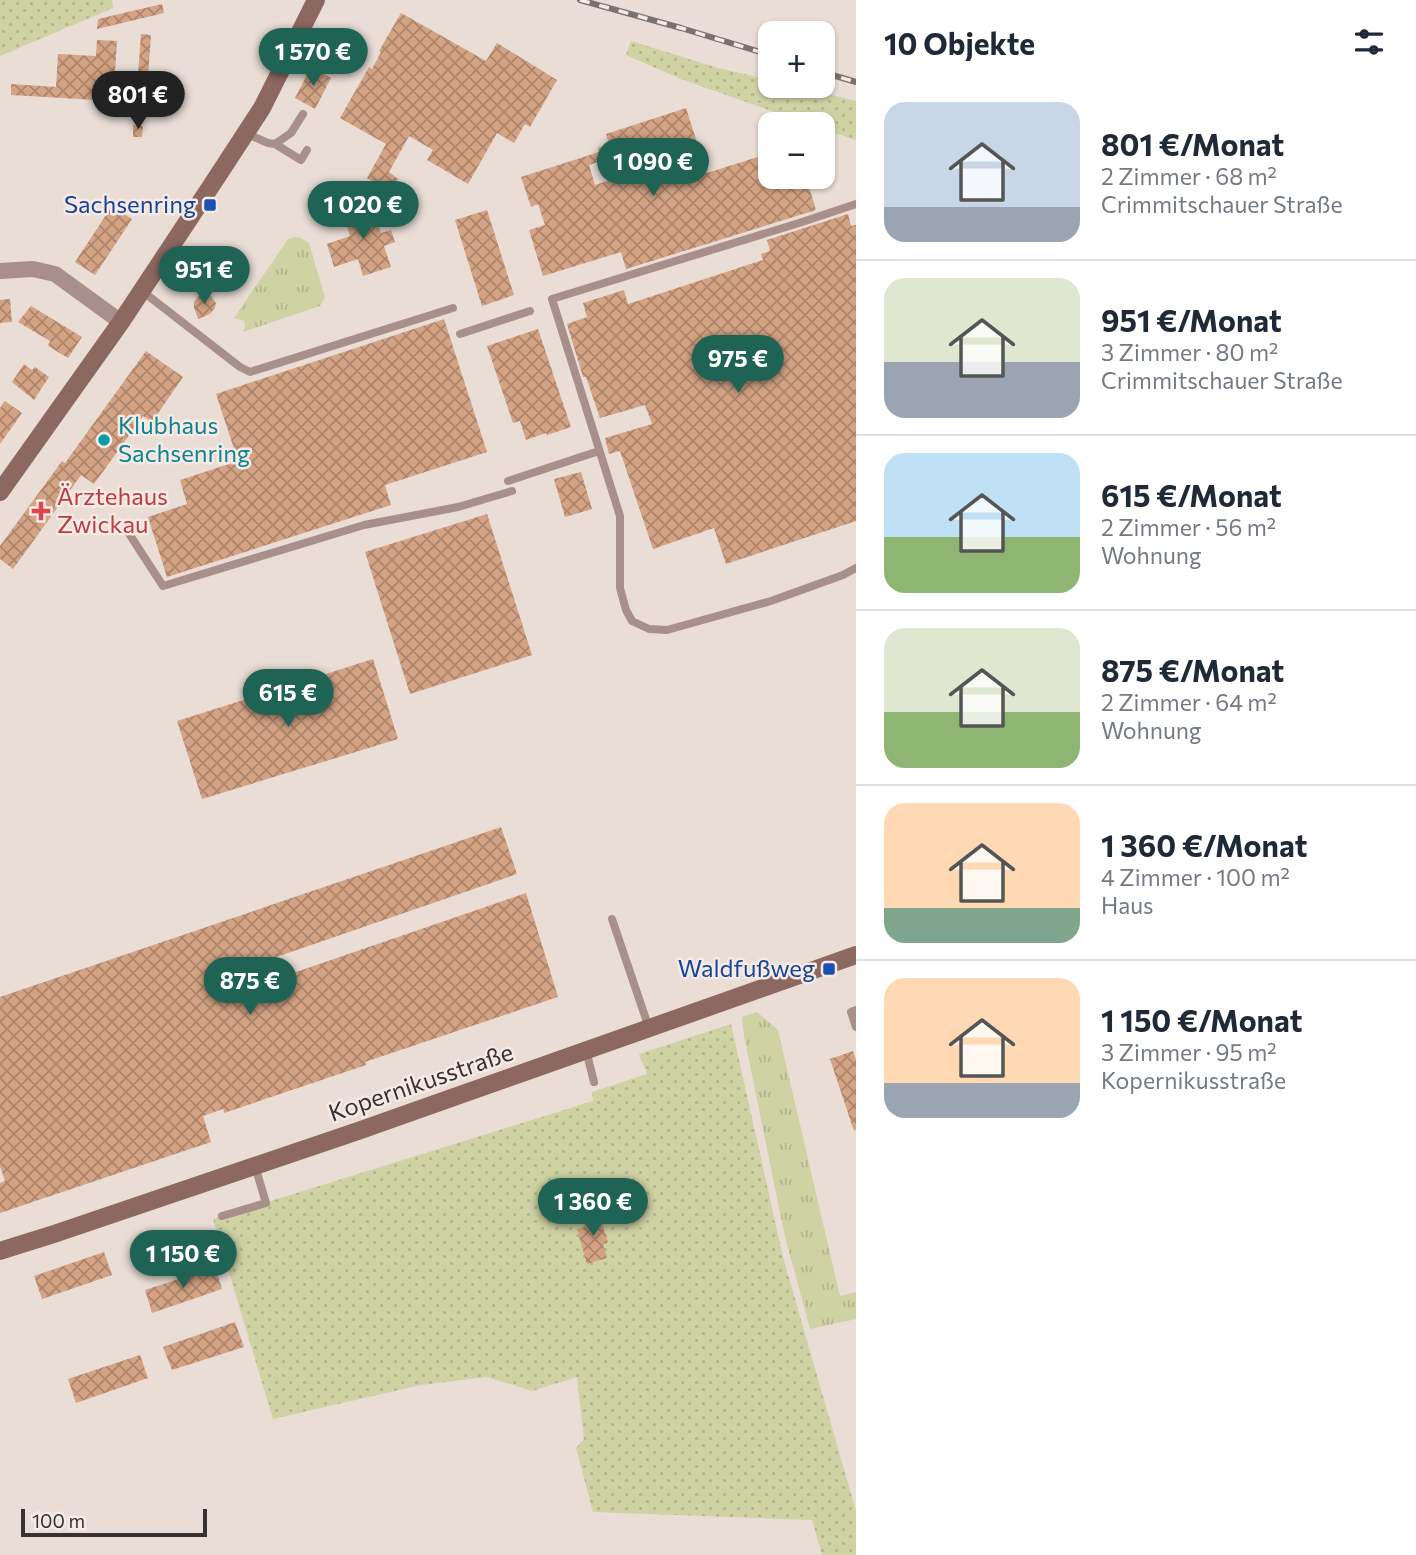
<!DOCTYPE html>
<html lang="de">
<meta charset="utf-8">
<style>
:root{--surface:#fff;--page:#f6f6f7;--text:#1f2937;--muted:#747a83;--line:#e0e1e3;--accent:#1e6354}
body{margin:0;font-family:Commissioner,sans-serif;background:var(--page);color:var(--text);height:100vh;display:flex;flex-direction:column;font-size:26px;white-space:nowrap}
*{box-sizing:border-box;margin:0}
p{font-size:23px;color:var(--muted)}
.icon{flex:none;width:38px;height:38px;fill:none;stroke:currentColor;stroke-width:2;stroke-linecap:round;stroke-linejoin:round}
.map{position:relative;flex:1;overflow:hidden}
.drawer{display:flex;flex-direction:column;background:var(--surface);width:560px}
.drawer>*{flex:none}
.tools{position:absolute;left:758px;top:21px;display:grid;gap:14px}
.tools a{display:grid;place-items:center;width:77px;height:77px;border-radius:14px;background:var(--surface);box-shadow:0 2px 5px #0004;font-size:35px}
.scale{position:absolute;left:21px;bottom:18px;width:186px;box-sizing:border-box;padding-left:7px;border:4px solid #373230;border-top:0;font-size:19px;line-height:24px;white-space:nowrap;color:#373230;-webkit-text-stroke:5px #f6eae4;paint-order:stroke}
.price{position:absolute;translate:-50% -60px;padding:0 16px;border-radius:24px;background:var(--accent);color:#fff;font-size:23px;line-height:46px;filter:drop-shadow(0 2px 4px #0008)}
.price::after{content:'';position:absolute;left:50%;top:42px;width:21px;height:16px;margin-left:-10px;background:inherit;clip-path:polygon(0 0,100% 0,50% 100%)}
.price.current{background:#222;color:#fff}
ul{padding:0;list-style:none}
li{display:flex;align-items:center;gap:21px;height:175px;padding:0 28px}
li+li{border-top:2px solid var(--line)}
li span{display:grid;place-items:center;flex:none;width:196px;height:140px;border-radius:21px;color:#555}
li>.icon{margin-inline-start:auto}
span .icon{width:84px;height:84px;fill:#fffc;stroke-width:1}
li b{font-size:30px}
h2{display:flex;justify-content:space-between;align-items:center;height:84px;padding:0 28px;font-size:30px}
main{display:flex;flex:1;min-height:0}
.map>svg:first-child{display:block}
</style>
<main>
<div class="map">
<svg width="856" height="1555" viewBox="0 0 856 1555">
<defs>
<pattern id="grass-tufts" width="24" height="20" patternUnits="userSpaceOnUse" patternTransform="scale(1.75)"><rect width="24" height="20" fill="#cfd2a3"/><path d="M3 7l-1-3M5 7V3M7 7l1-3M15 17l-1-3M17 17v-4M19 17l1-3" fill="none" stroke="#b2b58d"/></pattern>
<pattern id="garden-dots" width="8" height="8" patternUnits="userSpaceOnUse" patternTransform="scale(1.75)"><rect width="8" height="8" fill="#cfd2a3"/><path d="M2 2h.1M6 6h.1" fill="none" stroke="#b2b58d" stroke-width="1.8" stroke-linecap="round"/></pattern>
<pattern id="building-cross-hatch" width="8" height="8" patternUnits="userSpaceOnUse" patternTransform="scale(1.75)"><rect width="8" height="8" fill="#d4a384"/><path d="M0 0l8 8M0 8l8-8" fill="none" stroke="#ad856c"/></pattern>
</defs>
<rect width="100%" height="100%" fill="#e9ddd6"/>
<path fill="url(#grass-tufts)" d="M 294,237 L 301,238 L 309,243 L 325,297 L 320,306 L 243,332 L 245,327 L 244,321 L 234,318 L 288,239 Z
M 757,1012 L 778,1030 L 840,1296 L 856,1292 L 856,1319 L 810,1329 L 785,1237 L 744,1036 L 742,1017 Z"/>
<path fill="url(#garden-dots)" d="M 0,0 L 112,0 L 113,8 L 0,56 Z
M 631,41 L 718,68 L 770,80 L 770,86 L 794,86 L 856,101 L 856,140 L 823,129 L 822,124 L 809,124 L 681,79 L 626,55 Z
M 731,1024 L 783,1257 L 856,1511 L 856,1555 L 822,1555 L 812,1520 L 593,1512 L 576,1448 L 584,1439 L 577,1377 L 532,1391 L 487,1377 L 421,1385 L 273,1419 L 213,1219 L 593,1101 L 592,1092 L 647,1074 L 639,1054 Z"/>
<path fill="url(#building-cross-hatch)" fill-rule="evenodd" d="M 162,4 L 164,13 L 97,29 L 98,19 Z
M 401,13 L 486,61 L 497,43 L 557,80 L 530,127 L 525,124 L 514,143 L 497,133 L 468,184 L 427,160 L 433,150 L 409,136 L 389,172 L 398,179 L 392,188 L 383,183 L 381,187 L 367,178 L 386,144 L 340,118 L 369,67 L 372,69 L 381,52 L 379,51 Z
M 141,34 L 151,35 L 146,103 L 136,102 Z
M 97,40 L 117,41 L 113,101 L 11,95 L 11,84 L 56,87 L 58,54 L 96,56 Z
M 311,67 L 331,78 L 315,109 L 295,98 Z
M 686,108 L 707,173 L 770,153 L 770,177 L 806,177 L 816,210 L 626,269 L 621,252 L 543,276 L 529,230 L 545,225 L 538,204 L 531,207 L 521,177 L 599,152 L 598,148 L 609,144 L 606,134 ZM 614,157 L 620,177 L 595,185 L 589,165 Z
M 133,125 L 143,126 L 142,137 L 133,137 Z
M 371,202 L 381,233 L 391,230 L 395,242 L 384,246 L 391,267 L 363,276 L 358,259 L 334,267 L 327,244 L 350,236 L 342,211 Z
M 112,206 L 132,219 L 95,275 L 75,262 Z
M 487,210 L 514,295 L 482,306 L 455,220 Z
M 848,214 L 851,226 L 856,225 L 856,521 L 726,564 L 714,528 L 653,549 L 620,451 L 609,454 L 605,438 L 652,424 L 645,405 L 600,418 L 586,377 L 583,377 L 567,324 L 587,317 L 583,303 L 624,290 L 628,304 L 763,260 L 761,254 L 770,251 L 767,240 Z
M 200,294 L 211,296 L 216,303 L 215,308 L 210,314 L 198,319 L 194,307 L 194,302 Z
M 10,299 L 12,322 L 0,323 L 0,300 Z
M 31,306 L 82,337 L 68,358 L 48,346 L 50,341 L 18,322 Z
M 444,319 L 487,452 L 385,485 L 391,505 L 167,577 L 148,517 L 187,504 L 180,480 L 238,461 L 216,394 Z
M 538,329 L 571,427 L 547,435 L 546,433 L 526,440 L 520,421 L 513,423 L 487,346 Z
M 146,351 L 183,377 L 152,422 L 143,416 L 94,484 L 81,475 L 13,569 L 0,559 L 0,546 L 62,461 L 65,463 Z
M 24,364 L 32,370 L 35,367 L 49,377 L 34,400 L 12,382 Z
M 5,401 L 22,413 L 0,444 L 0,408 Z
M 581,472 L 592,509 L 565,517 L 554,479 Z
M 487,514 L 532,655 L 410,694 L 365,552 Z
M 373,659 L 398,739 L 202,799 L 177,721 Z
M 501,827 L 517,874 L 256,964 L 264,983 L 526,893 L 558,997 L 365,1062 L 366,1065 L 224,1113 L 223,1109 L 203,1116 L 211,1142 L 0,1213 L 0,1183 L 5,1181 L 0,1166 L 0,997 Z
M 853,1051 L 856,1060 L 856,1130 L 854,1131 L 830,1059 Z
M 596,1209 L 600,1223 L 602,1223 L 608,1243 L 603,1244 L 607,1258 L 587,1264 L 577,1229 L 585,1227 L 582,1213 Z
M 104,1252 L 112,1275 L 42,1299 L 34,1276 Z
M 215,1267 L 222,1289 L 152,1313 L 145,1290 Z
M 235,1322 L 244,1347 L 172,1370 L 163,1347 Z
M 140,1355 L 148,1378 L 76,1403 L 68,1379 Z"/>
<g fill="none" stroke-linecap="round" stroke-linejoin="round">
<path stroke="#a98f8a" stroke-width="8" d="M 245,133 L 268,143 L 275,144 L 291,133 L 303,114
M 275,144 L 301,160 L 307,150
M 856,204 L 799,223 L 552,299 L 620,516 L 620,588 L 626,610 L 632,621 L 649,629 L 667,630 L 771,601 L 843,575 L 856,568
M 142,291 L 240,367 L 250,372 L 453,308
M 460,334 L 530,311
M 508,481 L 599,451
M 126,529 L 163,586 L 364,525 L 458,507 L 512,491
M 612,919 L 649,1028
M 856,1010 L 851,1012 L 856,1027
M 586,1050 L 594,1082
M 222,1216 L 266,1203 L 255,1166"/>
<path stroke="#a98f8a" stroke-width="16" d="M 0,271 L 33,269 L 55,274 L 121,322"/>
<path stroke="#8d6861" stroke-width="18" d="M 0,492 L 121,322 L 215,180 L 262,108 L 316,0
M 0,1251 L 54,1234 L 358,1131 L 856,955"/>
<defs>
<path id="rail" d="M 580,0 L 681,28 L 770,55
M 822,72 L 856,82"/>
</defs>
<use href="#rail" stroke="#79726e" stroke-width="6"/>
<use href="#rail" stroke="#f6eae4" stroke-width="3.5" stroke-dasharray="10" stroke-linecap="butt"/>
</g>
<g fill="#1a4fb4" stroke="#f6eae4" stroke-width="2.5">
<rect x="203" y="198" width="14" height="14" rx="3.5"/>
<rect x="822" y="962" width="14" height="14" rx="3.5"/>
</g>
<circle fill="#0f9aa8" stroke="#f6eae4" stroke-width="2.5" cx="104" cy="440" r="7"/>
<path fill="#e0444e" stroke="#f6eae4" stroke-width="2.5" d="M37.5 500.5h7v7h7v7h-7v7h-7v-7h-7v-7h7z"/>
<g text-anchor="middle" stroke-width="5" stroke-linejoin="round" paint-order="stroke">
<g font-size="24" fill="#164399" stroke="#f6eae4" text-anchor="end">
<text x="196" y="213">Sachsenring</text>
<text x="815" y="977">Waldfußweg</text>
</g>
<g font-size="24" fill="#0d838f" stroke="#f6eae4" text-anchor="start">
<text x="118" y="434">Klubhaus<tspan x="118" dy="28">Sachsenring</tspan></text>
</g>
<g font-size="24" fill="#be3a42" stroke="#f6eae4" text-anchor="start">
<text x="57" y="505">Ärztehaus<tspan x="57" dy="28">Zwickau</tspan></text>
</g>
<g font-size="24" fill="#373230" stroke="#f6eae4">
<text transform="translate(421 1083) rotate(-19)" y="8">Kopernikusstraße</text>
</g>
</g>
</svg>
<div class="tools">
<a>+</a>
<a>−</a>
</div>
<div class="scale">100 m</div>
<b class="price" style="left:313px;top:88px">1 570 €</b>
<b class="price current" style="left:138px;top:131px">801 €</b>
<b class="price" style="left:653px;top:198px">1 090 €</b>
<b class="price" style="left:363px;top:241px">1 020 €</b>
<b class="price" style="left:204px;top:306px">951 €</b>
<b class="price" style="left:738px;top:395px">975 €</b>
<b class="price" style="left:288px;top:729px">615 €</b>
<b class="price" style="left:250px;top:1017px">875 €</b>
<b class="price" style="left:593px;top:1238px">1 360 €</b>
<b class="price" style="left:183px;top:1290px">1 150 €</b>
</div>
<section class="drawer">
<h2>10 Objekte<svg class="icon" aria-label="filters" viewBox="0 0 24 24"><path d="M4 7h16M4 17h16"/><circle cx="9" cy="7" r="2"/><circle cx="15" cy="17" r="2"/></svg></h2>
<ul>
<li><span style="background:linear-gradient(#c9d6e8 75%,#9aa5b1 0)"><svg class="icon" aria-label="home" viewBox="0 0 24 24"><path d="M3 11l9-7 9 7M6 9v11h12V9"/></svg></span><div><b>801 €/Monat</b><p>2 Zimmer · 68 m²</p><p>Crimmitschauer Straße</p></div></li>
<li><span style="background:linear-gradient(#dfe7d0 60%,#9aa5b1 0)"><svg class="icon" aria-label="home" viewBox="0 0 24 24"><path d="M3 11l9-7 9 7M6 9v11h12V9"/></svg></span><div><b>951 €/Monat</b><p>3 Zimmer · 80 m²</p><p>Crimmitschauer Straße</p></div></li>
<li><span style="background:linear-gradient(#bfe0f5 60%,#8fb573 0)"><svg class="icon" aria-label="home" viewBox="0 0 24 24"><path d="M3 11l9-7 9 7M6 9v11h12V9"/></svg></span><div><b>615 €/Monat</b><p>2 Zimmer · 56 m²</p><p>Wohnung</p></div></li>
<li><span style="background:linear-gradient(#dfe7d0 60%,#8fb573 0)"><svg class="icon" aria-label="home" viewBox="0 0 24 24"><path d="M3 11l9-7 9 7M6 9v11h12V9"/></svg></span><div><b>875 €/Monat</b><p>2 Zimmer · 64 m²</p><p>Wohnung</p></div></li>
<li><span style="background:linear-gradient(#ffd9b3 75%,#7fa58c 0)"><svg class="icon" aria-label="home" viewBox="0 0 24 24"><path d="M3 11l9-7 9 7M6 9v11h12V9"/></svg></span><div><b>1 360 €/Monat</b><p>4 Zimmer · 100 m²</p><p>Haus</p></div></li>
<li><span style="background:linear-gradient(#ffd9b3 75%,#9aa5b1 0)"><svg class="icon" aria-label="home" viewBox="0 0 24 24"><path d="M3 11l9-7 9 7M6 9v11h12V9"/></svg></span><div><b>1 150 €/Monat</b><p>3 Zimmer · 95 m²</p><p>Kopernikusstraße</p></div></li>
</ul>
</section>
</main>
